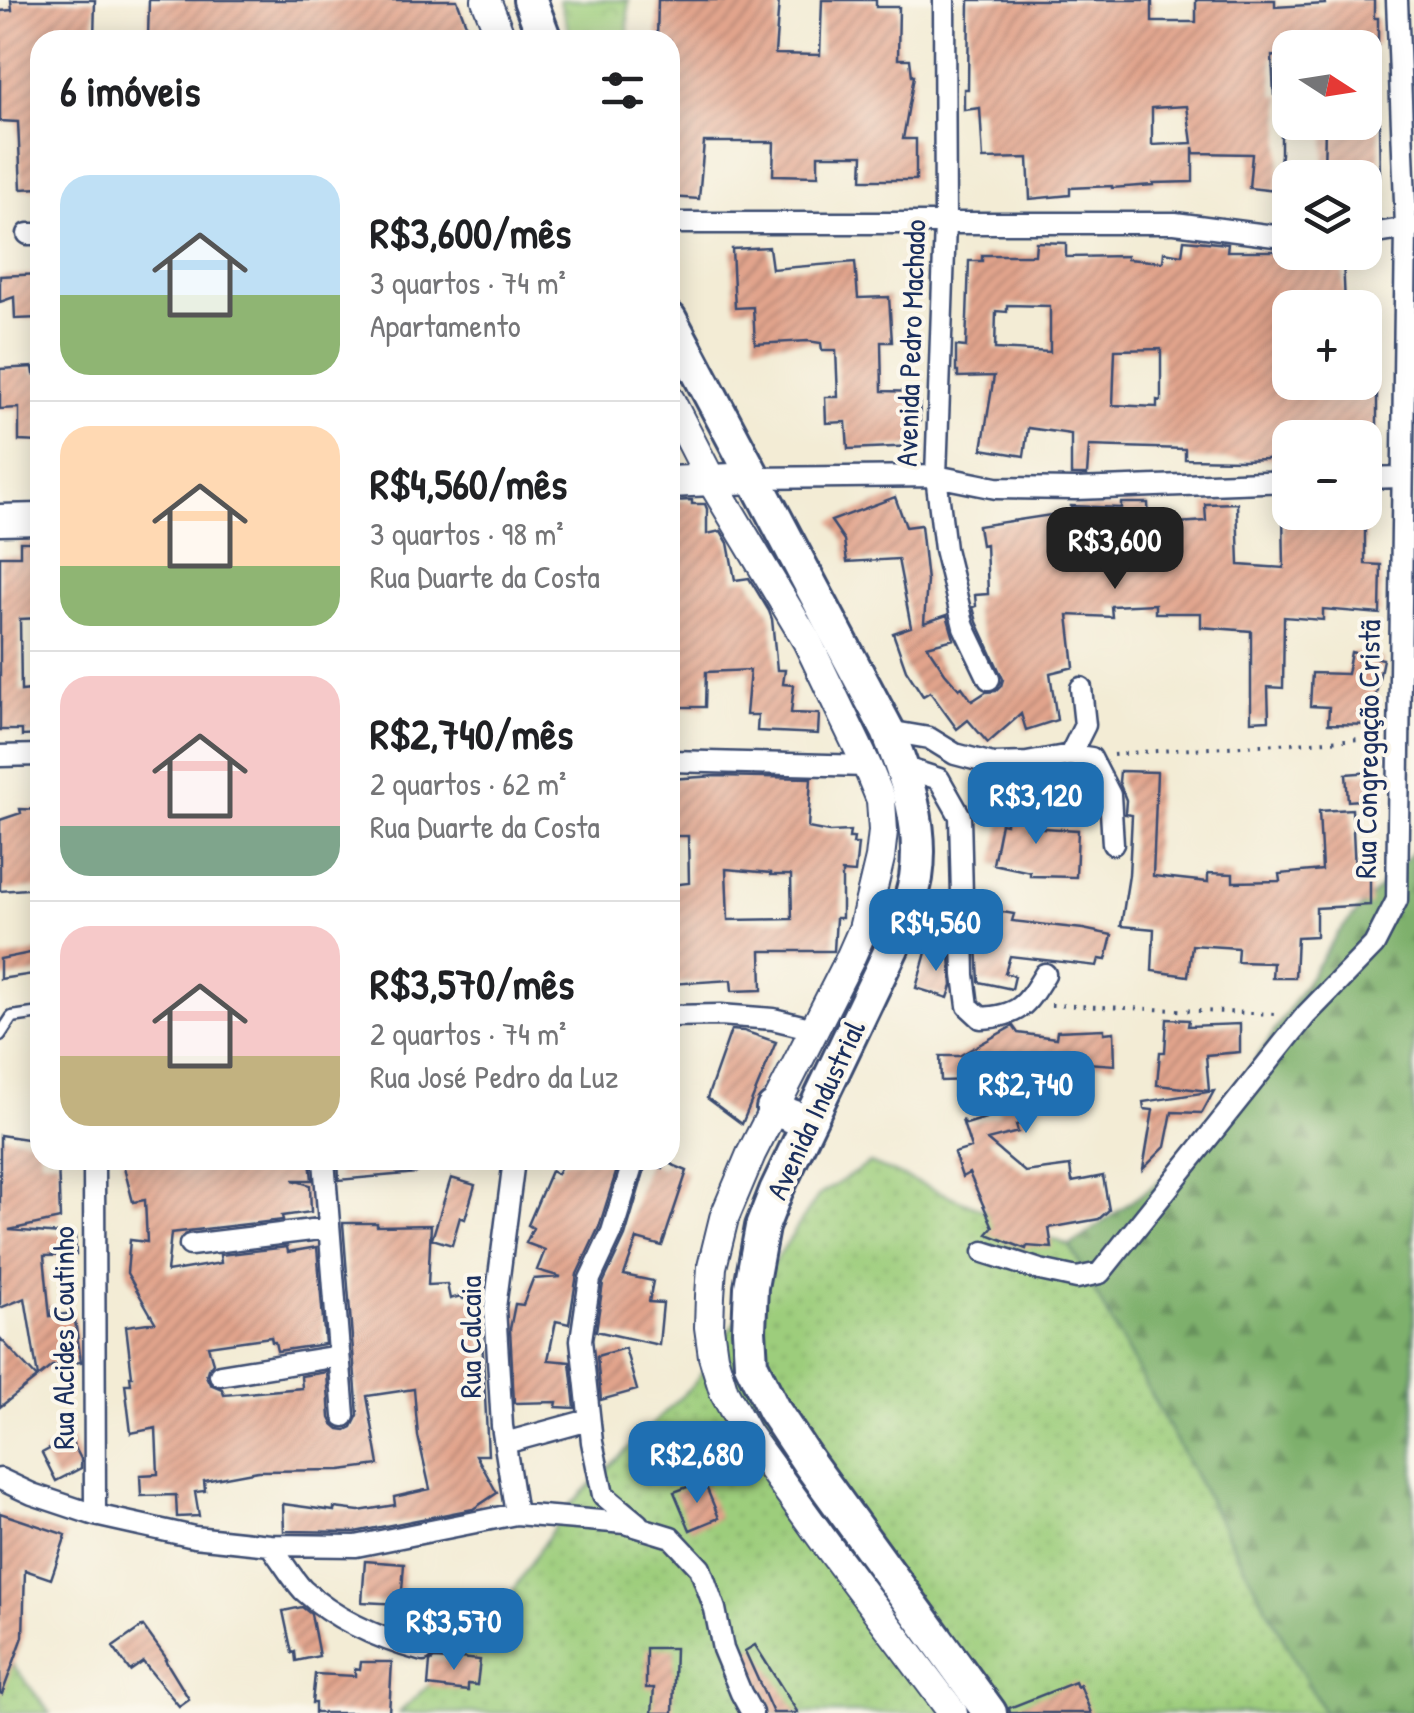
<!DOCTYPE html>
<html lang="pt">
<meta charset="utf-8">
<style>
:root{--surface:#fff;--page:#f2f2f2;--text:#202124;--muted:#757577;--line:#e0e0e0;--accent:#1f6fb2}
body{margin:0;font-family:"Patrick Hand",sans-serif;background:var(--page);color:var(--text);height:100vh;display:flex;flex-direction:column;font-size:38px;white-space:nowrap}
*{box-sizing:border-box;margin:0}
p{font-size:32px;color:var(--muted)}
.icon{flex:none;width:55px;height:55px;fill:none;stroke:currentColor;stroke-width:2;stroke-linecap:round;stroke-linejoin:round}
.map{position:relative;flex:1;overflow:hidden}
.panel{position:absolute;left:30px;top:30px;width:650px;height:1140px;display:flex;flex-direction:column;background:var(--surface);border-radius:30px;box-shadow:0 5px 25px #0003}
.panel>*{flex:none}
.needle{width:65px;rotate:102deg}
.controls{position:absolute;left:1272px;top:30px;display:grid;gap:20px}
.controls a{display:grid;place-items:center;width:110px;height:110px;border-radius:20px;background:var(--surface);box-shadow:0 5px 25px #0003;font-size:50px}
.price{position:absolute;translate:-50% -85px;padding:0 22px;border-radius:20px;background:var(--accent);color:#fff;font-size:32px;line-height:65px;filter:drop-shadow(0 2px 5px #0008)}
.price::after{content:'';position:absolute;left:50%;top:60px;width:30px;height:22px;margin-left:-15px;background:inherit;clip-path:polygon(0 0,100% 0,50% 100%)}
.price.selected{background:#222;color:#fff}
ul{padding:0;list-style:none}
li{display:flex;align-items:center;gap:30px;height:250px;padding:0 30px}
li+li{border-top:2px solid var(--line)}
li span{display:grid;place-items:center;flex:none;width:280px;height:200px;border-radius:30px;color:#555}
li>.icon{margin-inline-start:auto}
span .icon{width:120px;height:120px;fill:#fffc;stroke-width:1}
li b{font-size:42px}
h2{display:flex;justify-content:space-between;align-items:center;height:120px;padding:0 30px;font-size:42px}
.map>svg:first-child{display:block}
</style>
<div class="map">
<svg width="1414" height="1713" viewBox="0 0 1414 1713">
<defs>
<pattern id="grass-dots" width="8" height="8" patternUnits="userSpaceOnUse" patternTransform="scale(2.5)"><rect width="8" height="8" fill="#9dcd7c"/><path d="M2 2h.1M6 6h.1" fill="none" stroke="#87b06e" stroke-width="1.8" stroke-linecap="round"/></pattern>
<pattern id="forest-firs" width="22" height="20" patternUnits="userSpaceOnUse" patternTransform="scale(2.5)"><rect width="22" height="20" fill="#7eb06c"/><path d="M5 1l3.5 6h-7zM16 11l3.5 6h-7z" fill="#66905c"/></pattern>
<pattern id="park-crowns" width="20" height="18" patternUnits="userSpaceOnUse" patternTransform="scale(2.5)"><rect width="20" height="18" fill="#9dcd7c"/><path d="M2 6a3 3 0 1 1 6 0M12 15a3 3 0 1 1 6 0" fill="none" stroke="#87b06e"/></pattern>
<pattern id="building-hatch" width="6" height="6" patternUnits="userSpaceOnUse" patternTransform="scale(2.5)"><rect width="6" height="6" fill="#e2a48c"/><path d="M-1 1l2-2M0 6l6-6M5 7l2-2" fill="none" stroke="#b68676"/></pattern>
</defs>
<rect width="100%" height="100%" fill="#fbf7ec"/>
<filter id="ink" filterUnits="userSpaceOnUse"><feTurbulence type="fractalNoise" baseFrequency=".01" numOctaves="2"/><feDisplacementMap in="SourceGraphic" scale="20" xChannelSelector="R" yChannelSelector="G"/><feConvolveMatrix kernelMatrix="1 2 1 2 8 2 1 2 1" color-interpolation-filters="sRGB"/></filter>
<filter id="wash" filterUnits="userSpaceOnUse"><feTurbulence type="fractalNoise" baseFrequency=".0048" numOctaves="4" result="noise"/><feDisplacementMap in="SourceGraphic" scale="40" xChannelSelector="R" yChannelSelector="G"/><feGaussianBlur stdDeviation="2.25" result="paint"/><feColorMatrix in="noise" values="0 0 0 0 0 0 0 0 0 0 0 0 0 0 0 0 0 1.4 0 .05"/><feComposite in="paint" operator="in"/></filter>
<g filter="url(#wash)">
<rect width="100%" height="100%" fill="#f3ecd5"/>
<path fill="url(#grass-dots)" stroke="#5c7e6d" stroke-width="2.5" d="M 870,1163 L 1070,1246 L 1324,1713 L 399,1713 L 489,1627 L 566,1509 L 694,1384 L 818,1196 Z
M 0,1648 L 50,1713 L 0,1713 Z"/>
<path fill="url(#forest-firs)" stroke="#4c7065" stroke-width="2.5" d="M 1414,850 L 1414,1713 L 1324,1713 L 1070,1246 L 1194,1156 L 1338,933 Z"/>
<path fill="url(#park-crowns)" stroke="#5c7e6d" stroke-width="2.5" d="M 559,0 L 628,0 L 628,40 L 572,40 Z"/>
<g id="blocks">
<path fill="url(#building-hatch)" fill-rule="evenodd" d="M 11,0 L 95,0 L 94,40 L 40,40 L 40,188 L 21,189 L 18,122 L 0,121 L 0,11 L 12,10 Z
M 149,0 L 457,0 L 472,40 L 148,38 Z
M 658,0 L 779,0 L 775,54 L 820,55 L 822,0 L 876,0 L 876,7 L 899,7 L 898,59 L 910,59 L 912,76 L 914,76 L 903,139 L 916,139 L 916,180 L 862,180 L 863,155 L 818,155 L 818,176 L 773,175 L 774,142 L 704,142 L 699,199 L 670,197 L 670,40 L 657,40 Z
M 969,0 L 1152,0 L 1152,22 L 1196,22 L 1196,0 L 1275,0 L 1275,7 L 1325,4 L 1325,0 L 1374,0 L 1374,18 L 1378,18 L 1378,45 L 1289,48 L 1288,57 L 1272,56 L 1274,95 L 1281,96 L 1281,154 L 1277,191 L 1249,188 L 1252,154 L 1194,153 L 1193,147 L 1193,182 L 1153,183 L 1153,185 L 1112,188 L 1112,186 L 1070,188 L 1070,195 L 1030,199 L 1028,158 L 983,159 L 980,108 L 964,110 L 964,89 L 968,89 ZM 1187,106 L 1192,143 L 1152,145 L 1152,108 Z
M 1325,122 L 1379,122 L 1380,178 L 1324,178 Z
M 1184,240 L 1228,244 L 1227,251 L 1283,251 L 1284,257 L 1343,258 L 1345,305 L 1340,305 L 1340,308 L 1290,308 L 1290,382 L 1377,382 L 1377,437 L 1286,438 L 1287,458 L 1243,460 L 1185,459 L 1185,449 L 1089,446 L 1087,475 L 1071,475 L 1071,434 L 1028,428 L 1024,456 L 982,449 L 994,376 L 958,377 L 958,372 L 956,372 L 956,346 L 966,347 L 969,261 L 982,261 L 982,255 L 1035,255 L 1036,242 L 1066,243 L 1066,257 L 1127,256 L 1127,259 L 1163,262 L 1164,252 L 1182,255 ZM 1007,305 L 1050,306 L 1050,352 L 995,349 L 996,311 L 1007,312 ZM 1161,349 L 1161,401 L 1157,400 L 1157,407 L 1113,405 L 1115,350 Z
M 769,247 L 772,269 L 855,262 L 858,298 L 889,297 L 892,342 L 881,342 L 882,391 L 919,392 L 920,421 L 915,421 L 915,446 L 848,449 L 846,422 L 826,423 L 825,397 L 838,397 L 836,350 L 822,350 L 821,343 L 808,341 L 755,344 L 753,307 L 735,308 L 732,249 Z
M 40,274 L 40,318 L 15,319 L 14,297 L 0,302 L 0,276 Z
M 33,367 L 34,374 L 40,373 L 40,442 L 19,441 L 19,408 L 0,409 L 0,369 Z
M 895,497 L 906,527 L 921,525 L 927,581 L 924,623 L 947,615 L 954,639 L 927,646 L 945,673 L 959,689 L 962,687 L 972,701 L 986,692 L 996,691 L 1001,686 L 1003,679 L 977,622 L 973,607 L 976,606 L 975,595 L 988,594 L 986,544 L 981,545 L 978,526 L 1071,512 L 1071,506 L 1121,508 L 1121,503 L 1148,503 L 1149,525 L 1206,521 L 1205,504 L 1237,503 L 1239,565 L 1284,568 L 1283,512 L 1365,512 L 1365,564 L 1381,565 L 1380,614 L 1323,609 L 1323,620 L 1284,617 L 1283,688 L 1268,687 L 1269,720 L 1251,721 L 1251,631 L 1201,627 L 1201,613 L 1155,613 L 1155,604 L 1111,606 L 1112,617 L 1068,615 L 1074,667 L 1050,673 L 1057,720 L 1026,730 L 1021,714 L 988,743 L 968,720 L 957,729 L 930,692 L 923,696 L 906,670 L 893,633 L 911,627 L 898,559 L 847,562 L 844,540 L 831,521 Z
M 692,500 L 692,504 L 705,504 L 707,509 L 707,534 L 721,531 L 728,543 L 735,580 L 749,578 L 769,611 L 772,619 L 777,670 L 785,670 L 783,684 L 794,685 L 791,713 L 819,714 L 818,734 L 757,731 L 758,715 L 746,715 L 750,670 L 706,672 L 705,707 L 670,707 L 670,501 Z
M 20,542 L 40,542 L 40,618 L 20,619 L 21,691 L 40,689 L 40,735 L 22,736 L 22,730 L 0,730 L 0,556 L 20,556 Z
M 1351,652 L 1383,659 L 1375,699 L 1378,699 L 1378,725 L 1328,724 L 1329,707 L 1310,706 L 1312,673 L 1347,674 Z
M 1120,771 L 1157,772 L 1153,876 L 1208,882 L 1208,873 L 1233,874 L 1233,882 L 1280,881 L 1279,874 L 1322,870 L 1319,811 L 1352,809 L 1355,871 L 1370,870 L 1370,905 L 1316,908 L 1316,936 L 1297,937 L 1295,978 L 1272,978 L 1273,963 L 1237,962 L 1238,948 L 1192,945 L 1188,976 L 1152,971 L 1154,929 L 1121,926 L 1129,875 L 1132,815 L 1125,814 L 1126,800 L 1119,782 Z
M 1372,772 L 1373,799 L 1348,801 L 1346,774 Z
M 716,776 L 811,778 L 808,828 L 829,832 L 850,831 L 849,838 L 854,838 L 853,844 L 858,844 L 855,873 L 842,872 L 842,918 L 836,918 L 834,951 L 761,951 L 762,990 L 732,991 L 731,980 L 670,984 L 670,885 L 689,883 L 688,836 L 670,836 L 670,779 ZM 726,869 L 771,873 L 771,875 L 791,875 L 792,919 L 728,920 Z
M 1027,804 L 1026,827 L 1078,830 L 1076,877 L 1030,876 L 1030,872 L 993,864 L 1001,823 L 1006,824 L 1007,805 Z
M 20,809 L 40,810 L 40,888 L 0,891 L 0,820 L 21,813 Z
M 980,908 L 1014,914 L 1012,921 L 1083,929 L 1112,935 L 1106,960 L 1099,959 L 1097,966 L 1010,956 L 1005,973 L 1015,976 L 1012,989 L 979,982 L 976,925 Z
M 927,949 L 950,956 L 952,986 L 948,998 L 916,988 Z
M 40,951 L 40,973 L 0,979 L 0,959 Z
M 1167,1019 L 1189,1020 L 1188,1026 L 1240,1024 L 1240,1052 L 1206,1055 L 1209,1091 L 1157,1085 L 1160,1052 L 1165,1052 Z
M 1013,1026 L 1018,1033 L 1056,1038 L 1057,1031 L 1104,1029 L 1104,1033 L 1114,1032 L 1115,1065 L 1072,1062 L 1072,1074 L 1012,1067 L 1028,1121 L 1016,1125 L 1018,1132 L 987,1140 L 1025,1172 L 1070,1166 L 1072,1182 L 1103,1176 L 1109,1210 L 1099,1219 L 1049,1228 L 1052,1248 L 1027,1246 L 1026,1249 L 987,1234 L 993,1227 L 969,1173 L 962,1177 L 954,1153 L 971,1148 L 962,1120 L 966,1124 L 999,1114 L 986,1072 L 972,1080 L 941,1081 L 940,1056 L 959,1056 Z
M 731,1030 L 744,1031 L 776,1042 L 742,1124 L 707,1098 Z
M 1214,1091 L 1202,1113 L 1172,1112 L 1165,1147 L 1143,1169 L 1153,1110 L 1144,1109 L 1143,1102 Z
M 0,1135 L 40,1141 L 40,1160 L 58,1160 L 60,1219 L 9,1230 L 75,1235 L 76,1255 L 44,1256 L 50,1316 L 74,1313 L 81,1362 L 52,1366 L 38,1377 L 25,1298 L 0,1308 Z
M 122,1160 L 310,1160 L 312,1180 L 293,1180 L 310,1185 L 311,1212 L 282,1216 L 283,1220 L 171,1233 L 167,1272 L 221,1263 L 220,1255 L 287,1247 L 288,1252 L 317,1247 L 325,1344 L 277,1351 L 275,1342 L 272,1342 L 271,1337 L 208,1346 L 213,1363 L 208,1369 L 206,1376 L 210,1384 L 222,1389 L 224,1395 L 302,1388 L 301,1376 L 327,1372 L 330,1418 L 333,1424 L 339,1429 L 346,1430 L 352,1427 L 358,1415 L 343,1223 L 377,1223 L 377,1226 L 431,1225 L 428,1285 L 447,1284 L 450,1299 L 461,1296 L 463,1299 L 480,1298 L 488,1455 L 476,1455 L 497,1493 L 473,1509 L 355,1532 L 284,1531 L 283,1504 L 334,1511 L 334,1508 L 359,1511 L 395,1505 L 394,1497 L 430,1489 L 418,1436 L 414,1389 L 367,1396 L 379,1465 L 341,1470 L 258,1471 L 204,1481 L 205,1491 L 195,1492 L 199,1516 L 177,1517 L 176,1495 L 141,1496 L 140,1475 L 158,1474 L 156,1428 L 131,1433 L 125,1384 L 131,1384 L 130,1376 L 132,1376 L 126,1326 L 155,1322 L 127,1273 L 130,1240 L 147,1242 L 145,1200 L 133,1202 Z
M 338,1160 L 416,1160 L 416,1173 L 339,1180 Z
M 564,1160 L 620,1160 L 599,1227 L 577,1274 L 569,1324 L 556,1321 L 548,1360 L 570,1362 L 575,1408 L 556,1407 L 557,1402 L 514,1403 L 510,1329 L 515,1304 L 523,1305 L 533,1279 L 561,1277 L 537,1270 L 545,1250 L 526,1243 L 533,1228 L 528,1225 L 551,1171 L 557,1174 Z
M 647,1162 L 663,1168 L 666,1162 L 687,1171 L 662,1246 L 637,1239 L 624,1275 L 653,1281 L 649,1302 L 663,1303 L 659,1345 L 596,1331 L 603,1283 L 625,1236 Z
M 451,1178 L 475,1185 L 465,1219 L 460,1217 L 452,1245 L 432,1239 Z
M 0,1338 L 37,1378 L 0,1407 Z
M 625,1348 L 637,1390 L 601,1400 L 597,1356 Z
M 70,1438 L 81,1459 L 81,1468 L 56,1481 L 42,1453 Z
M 698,1483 L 699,1486 L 705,1484 L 719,1518 L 690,1530 L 674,1492 Z
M 0,1513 L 66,1535 L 51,1579 L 25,1570 L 23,1637 L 2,1694 L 0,1693 Z
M 365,1561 L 404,1564 L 401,1604 L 362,1602 Z
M 302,1607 L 311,1614 L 319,1656 L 296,1661 L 295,1652 L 292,1653 L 283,1611 Z
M 143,1626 L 167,1659 L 165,1660 L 189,1699 L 179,1706 L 143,1662 L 130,1671 L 113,1647 Z
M 755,1645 L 798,1713 L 773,1713 L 745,1651 Z
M 646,1648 L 675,1648 L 673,1713 L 652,1713 L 654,1688 L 646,1688 Z
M 450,1657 L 480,1660 L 477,1685 L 468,1684 L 468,1691 L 428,1686 L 430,1662 L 434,1659 L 449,1660 Z
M 361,1662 L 392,1662 L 389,1713 L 315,1713 L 315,1703 L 312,1703 L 315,1674 L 355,1676 L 355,1668 L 360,1669 Z
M 1075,1682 L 1077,1687 L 1080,1685 L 1091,1713 L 1010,1713 L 1009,1708 Z"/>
</g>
</g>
<g filter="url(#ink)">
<use href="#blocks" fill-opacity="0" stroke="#3b4b70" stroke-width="2.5"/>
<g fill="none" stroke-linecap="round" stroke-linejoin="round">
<defs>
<path id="service" d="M 0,1035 L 12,1017 L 40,1013"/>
<path id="minor" d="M 944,0 L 945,224 L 936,476 L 945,549 L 964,627 L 989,679
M 670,223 L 1175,223 L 1290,238
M 28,234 L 40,234
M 1365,235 L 1414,227
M 753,478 L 936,476 L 996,488 L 1076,489 L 1290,481
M 1365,478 L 1401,477
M 888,731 L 929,738 L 955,754 L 993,764 L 1027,763 L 1070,755 L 1091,758 L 1110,795 L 1113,844
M 1070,755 L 1085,725 L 1081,688
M 0,756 L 40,755
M 670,761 L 867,766
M 902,767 L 939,779 L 960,816 L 964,975 L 968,1006 L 981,1018 C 1020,1016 1026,1005 1045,974
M 670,1016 L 720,1015 L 773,1019 L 814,1029
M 94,1160 L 95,1515
M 324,1160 L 344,1416
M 514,1160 L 495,1308 L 502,1426 L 516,1514
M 634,1160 L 612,1232 L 590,1279 L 581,1340 L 592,1442 L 603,1495 L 638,1524
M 190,1245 L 328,1228
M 984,1252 L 1040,1270 L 1077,1278 L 1100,1273 L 1306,1015 L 1374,945 L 1397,900 L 1406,227 L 1397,0
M 220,1375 L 339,1356
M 505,1443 L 589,1420
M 0,1479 L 32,1494 L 95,1515 L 194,1537 L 270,1545 L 356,1546 L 516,1514 L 625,1523 L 671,1537 L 700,1568 L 715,1609 L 723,1649 L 741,1693 L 752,1713
M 270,1545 C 281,1559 291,1577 303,1590 C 337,1621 380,1639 423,1651"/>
<path id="tertiary" d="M 486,0 L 502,40
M 670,400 L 712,482 L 807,641 L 867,766 L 881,800 L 883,831 L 880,858 L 863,929 L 848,963 L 751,1154 L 724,1218 L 712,1267 L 710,1296 L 709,1327 L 713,1356 L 724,1392 L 747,1434 L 824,1541 L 953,1713"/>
<path id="secondary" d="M 670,482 L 753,478
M 0,520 L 40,519"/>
<path id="primary" d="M 530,0 L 545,40
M 670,319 L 888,731 C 907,779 924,826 916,878 C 913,894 907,910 903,925 L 776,1191 L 762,1227 L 751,1287 L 749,1330 L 751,1364 L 773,1409 L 809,1463 L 990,1713
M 773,1109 L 808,1122"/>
</defs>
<use href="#service" stroke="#3b4b70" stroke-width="15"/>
<use href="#minor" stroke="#3b4b70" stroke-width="25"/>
<use href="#tertiary" stroke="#3b4b70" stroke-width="32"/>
<use href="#secondary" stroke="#3b4b70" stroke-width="35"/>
<use href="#primary" stroke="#3b4b70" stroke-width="38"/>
<path stroke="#3b4b70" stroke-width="4" stroke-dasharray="2.5 8" stroke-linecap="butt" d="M 1113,755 L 1142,752 L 1378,738
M 1051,1005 L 1276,1014"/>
<use href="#service" stroke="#fff" stroke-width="10"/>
<use href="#minor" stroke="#fff" stroke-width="20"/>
<use href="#tertiary" stroke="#fff" stroke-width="28"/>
<use href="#secondary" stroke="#fff" stroke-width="30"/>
<use href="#primary" stroke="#fff" stroke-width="32"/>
</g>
</g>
<g text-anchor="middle" stroke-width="8" stroke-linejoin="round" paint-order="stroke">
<g font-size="30" fill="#1b2f5e" stroke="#fbf7ec">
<text transform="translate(911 343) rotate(-88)" y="10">Avenida Pedro Machado</text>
<text transform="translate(1368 749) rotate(-89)" y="10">Rua Congregação Cristã</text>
<text transform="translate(816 1110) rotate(-65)" y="10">Avenida Industrial</text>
<text transform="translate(471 1337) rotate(-90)" y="10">Rua Calcaia</text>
<text transform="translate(64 1338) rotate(-90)" y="10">Rua Alcides Coutinho</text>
</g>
</g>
</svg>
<div class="controls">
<a><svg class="needle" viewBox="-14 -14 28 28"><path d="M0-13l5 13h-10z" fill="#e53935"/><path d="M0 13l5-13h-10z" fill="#757577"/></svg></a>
<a><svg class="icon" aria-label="layers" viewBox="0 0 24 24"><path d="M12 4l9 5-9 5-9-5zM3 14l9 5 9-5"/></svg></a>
<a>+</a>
<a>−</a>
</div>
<b class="price selected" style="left:1115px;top:592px">R$3,600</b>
<b class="price" style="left:1036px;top:847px">R$3,120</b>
<b class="price" style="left:936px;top:974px">R$4,560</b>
<b class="price" style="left:1026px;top:1136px">R$2,740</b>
<b class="price" style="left:697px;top:1506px">R$2,680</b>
<b class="price" style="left:454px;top:1673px">R$3,570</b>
<section class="panel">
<h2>6 imóveis<svg class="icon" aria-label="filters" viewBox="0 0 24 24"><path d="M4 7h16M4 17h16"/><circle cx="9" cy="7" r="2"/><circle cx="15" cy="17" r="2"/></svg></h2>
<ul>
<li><span style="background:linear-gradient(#bfe0f5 60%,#8fb573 0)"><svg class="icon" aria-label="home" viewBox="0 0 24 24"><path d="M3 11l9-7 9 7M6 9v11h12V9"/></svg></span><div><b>R$3,600/mês</b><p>3 quartos · 74 m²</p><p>Apartamento</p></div></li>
<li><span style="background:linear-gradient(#ffd9b3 70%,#8fb573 0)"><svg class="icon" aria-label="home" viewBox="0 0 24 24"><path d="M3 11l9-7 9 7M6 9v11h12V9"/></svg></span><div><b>R$4,560/mês</b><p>3 quartos · 98 m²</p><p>Rua Duarte da Costa</p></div></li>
<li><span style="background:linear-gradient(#f6c9c9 75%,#7fa58c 0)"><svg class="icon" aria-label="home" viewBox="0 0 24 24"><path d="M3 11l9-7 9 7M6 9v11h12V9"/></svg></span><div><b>R$2,740/mês</b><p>2 quartos · 62 m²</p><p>Rua Duarte da Costa</p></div></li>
<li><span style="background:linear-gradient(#f6c9c9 65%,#c2b280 0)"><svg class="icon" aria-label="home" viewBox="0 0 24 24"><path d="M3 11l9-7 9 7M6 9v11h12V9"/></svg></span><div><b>R$3,570/mês</b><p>2 quartos · 74 m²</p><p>Rua José Pedro da Luz</p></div></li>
</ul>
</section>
</div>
